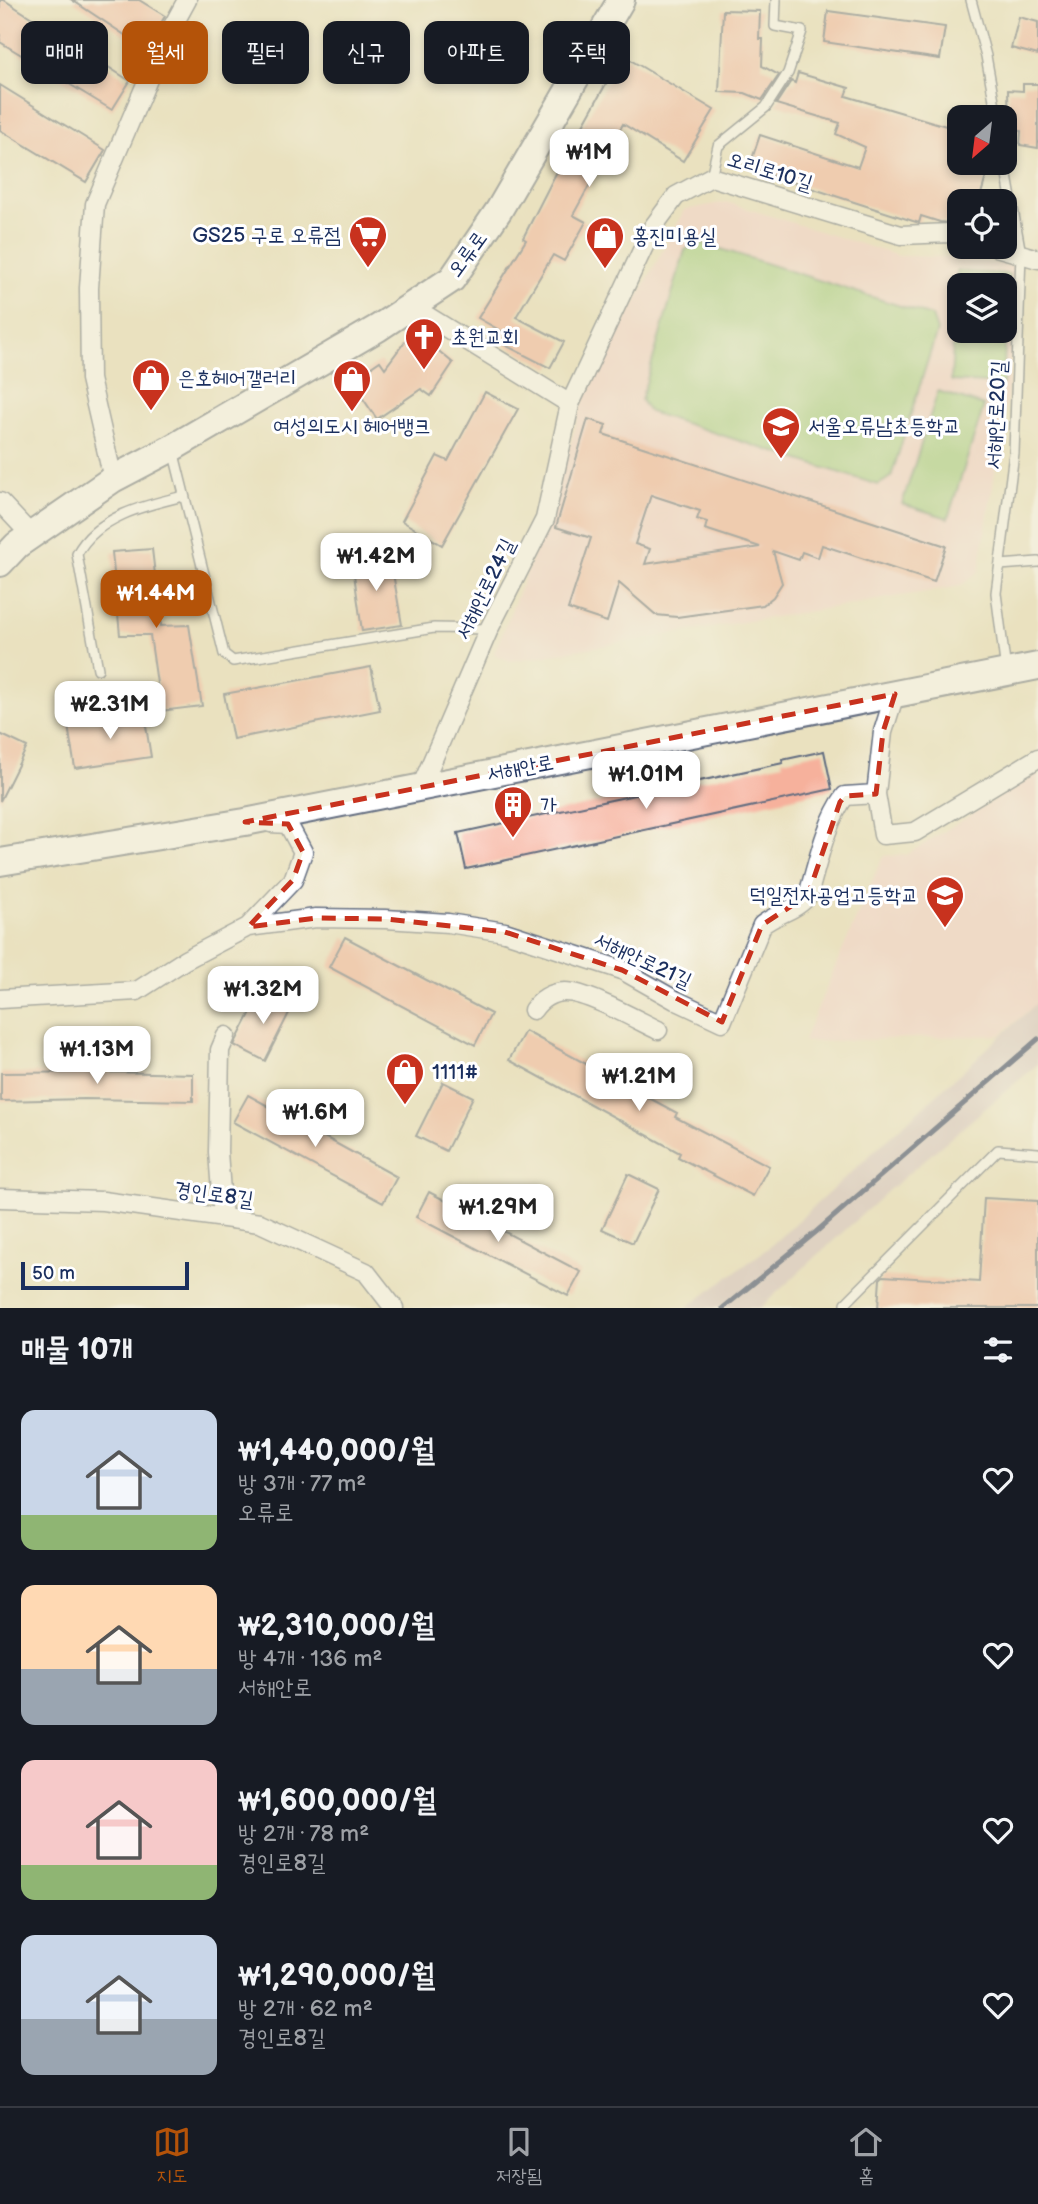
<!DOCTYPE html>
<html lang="ko">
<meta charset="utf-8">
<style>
:root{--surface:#171b24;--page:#242831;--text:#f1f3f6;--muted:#9ea1a6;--line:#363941;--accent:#b45309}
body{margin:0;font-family:"Balsamiq Sans","Poor Story",sans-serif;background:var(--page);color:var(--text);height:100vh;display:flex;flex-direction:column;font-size:26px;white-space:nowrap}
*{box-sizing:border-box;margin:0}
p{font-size:23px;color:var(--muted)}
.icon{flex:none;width:38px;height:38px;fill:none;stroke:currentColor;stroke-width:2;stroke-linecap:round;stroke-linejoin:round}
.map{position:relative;height:1308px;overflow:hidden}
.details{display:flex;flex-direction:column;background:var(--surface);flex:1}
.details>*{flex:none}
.hud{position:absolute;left:21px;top:21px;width:998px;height:63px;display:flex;gap:14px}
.needle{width:46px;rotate:208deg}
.controls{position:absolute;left:947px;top:105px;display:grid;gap:14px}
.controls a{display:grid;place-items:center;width:70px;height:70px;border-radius:14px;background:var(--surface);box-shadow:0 4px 10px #0003;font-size:35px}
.scale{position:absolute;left:21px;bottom:18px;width:168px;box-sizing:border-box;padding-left:7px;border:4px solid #1b2f5e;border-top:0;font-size:19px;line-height:24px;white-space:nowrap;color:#1b2f5e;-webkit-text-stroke:5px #fff;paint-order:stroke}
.price{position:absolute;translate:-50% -60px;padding:0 16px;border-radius:14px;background:#fff;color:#222;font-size:23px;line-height:46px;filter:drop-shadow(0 2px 4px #0008)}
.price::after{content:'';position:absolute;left:50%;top:42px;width:21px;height:16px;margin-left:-10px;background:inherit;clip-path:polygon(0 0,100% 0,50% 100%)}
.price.selected{background:var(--accent);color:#fff}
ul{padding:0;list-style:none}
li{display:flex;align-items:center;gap:21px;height:175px;padding:0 21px}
li span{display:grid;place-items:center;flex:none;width:196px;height:140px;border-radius:14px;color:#555}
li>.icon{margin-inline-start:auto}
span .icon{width:84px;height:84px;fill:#fffc;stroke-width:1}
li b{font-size:30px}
h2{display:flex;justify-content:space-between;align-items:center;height:84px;padding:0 21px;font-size:30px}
.tag{padding:0 24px;border-radius:14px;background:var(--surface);box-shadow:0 4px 10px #0003;font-size:24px;line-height:63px}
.tag.selected{background:var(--accent);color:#fff}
.menu{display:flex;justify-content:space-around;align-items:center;height:98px;border-top:2px solid var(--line);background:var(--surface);font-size:19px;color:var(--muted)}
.menu a{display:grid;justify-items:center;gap:4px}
.menu .selected{color:var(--accent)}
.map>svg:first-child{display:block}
</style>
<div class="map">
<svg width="1038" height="1308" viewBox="0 0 1038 1308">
<rect width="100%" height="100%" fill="#fff"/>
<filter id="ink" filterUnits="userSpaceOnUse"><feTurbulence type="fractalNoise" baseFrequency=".0143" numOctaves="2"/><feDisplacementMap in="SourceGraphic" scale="14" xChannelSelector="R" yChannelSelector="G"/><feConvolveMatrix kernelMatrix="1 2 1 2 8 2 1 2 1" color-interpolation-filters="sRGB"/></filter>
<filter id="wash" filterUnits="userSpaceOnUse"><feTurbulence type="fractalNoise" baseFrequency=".00686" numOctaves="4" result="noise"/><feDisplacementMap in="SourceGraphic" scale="28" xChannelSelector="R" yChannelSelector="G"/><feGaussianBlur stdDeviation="1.57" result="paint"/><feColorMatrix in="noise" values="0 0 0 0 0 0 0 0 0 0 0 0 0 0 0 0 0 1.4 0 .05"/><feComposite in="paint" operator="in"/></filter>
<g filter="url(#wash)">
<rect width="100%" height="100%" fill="#eae1bf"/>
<path fill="#f7d0cf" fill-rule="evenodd" d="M 726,202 L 899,256 L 949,257 L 1015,266 L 1009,385 L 979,571 L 961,586 L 510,661 L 494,654 L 549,516 L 582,404 L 684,210 ZM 959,285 L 1004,285 L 1004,331 L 959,331 Z
M 1038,773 L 1038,1002 L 1000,1035 L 803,1042 L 883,856 L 906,855 Z"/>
<path fill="#d2bec5" d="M 1038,1002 L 1038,1064 L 889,1190 L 760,1308 L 686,1308 L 767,1249 Z"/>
<path fill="#9bce7e" stroke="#5b7e6e" stroke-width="2" fill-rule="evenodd" d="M 699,242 L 932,316 L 937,331 L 891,477 L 878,485 L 649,412 L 641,400 L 685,250 Z
M 957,271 L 1009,274 L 1003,384 L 951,381 ZM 959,285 L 1004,285 L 1004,331 L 959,331 Z
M 938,391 L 984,406 L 948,518 L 902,504 Z"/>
<g id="blocks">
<path fill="#f6b19c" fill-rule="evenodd" d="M 0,0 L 4,0 L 130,81 L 112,110 L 0,42 Z
M 72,0 L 139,0 L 165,16 L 146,49 Z
M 723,10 L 760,11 L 759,39 L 763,39 L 762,66 L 779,75 L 762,100 L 745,93 L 719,92 Z
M 828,11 L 945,27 L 940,59 L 824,42 Z
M 1019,17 L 1038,22 L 1038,55 L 1011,48 Z
M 622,55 L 714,110 L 683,161 L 623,124 L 573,215 L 586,222 L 564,261 L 553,255 L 516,317 L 564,342 L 550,368 L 503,344 L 508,335 L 478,318 L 526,240 L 523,238 L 553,179 Z
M 798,73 L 849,88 L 846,96 L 946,126 L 959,122 L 959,163 L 990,163 L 979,201 L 959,201 L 959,224 L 940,222 L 921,216 L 919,223 L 749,168 L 760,135 L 858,167 L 865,147 L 836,134 L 840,123 L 776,104 L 791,81 L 795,83 Z
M 1023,84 L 1038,84 L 1038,148 L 1020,145 L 1021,131 L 1009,129 L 1008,90 L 1023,91 Z
M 0,85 L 105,150 L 86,182 L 0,130 Z
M 406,340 L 411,345 L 431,349 L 434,347 L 453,363 L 431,396 L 421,389 L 377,419 L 351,381 L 380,361 L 385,368 Z
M 485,392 L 518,409 L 442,545 L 402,521 L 437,456 L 448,461 Z
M 588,419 L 606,425 L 603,434 L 946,546 L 934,582 L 822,545 L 818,558 L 802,552 L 799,560 L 773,551 L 782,583 L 773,597 L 763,605 L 677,617 L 656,615 L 619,583 L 607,622 L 568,609 L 591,538 L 556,527 ZM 651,495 L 700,511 L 697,519 L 707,522 L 705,529 L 760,547 L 645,564 L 650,549 L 635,544 Z
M 152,549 L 161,626 L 189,625 L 202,706 L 161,711 L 150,635 L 120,635 L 112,552 Z
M 390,556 L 402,625 L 362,631 L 352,560 Z
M 371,667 L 380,710 L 233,739 L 224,694 Z
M 144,714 L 151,757 L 75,768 L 68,726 Z
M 0,734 L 27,747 L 0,801 Z
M 824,751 L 832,789 L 466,869 L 458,833 L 783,763 L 782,760 Z
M 345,937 L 491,1014 L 475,1045 L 329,967 Z
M 262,991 L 292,1007 L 265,1061 L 234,1045 Z
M 525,1031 L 677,1113 L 675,1117 L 769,1166 L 753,1196 L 678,1157 L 680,1153 L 509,1060 Z
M 110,1072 L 193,1074 L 193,1101 L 85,1099 L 1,1101 L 1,1073 Z
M 443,1082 L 473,1097 L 446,1151 L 416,1136 Z
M 248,1095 L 397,1177 L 383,1203 L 233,1122 Z
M 628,1174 L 659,1189 L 633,1243 L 602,1229 Z
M 429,1192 L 581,1272 L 568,1296 L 416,1217 Z
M 984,1198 L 1038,1201 L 1038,1308 L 878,1308 L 880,1279 L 883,1276 L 979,1282 Z"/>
</g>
</g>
<g filter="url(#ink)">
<use href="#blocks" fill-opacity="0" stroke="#636d80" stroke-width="2"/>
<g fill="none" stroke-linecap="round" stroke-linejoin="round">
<defs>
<path id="service" d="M 971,0 L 986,56 L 997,117
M 1004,159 L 1021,254 L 1014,453 L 996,593 L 1006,671
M 711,177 L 718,146 L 766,107 L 788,73 L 802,31 L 775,26 L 776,0
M 173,450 L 224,654 L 233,661 L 434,628 L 489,629
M 1000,565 L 1038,562
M 98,669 L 77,554 C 97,516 146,505 184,496
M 846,1308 L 846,1303 L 998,1150 L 1038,1153"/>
<path id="minor" d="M 996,247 L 1038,259
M 411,306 L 570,404
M 113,479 L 90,379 L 89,288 L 95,204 L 163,44 L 187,0
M 0,502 L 32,536
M 421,787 L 489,629 L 545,519 L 570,404 L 653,227 L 676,196 L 711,177 L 901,235 L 950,233 L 959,236
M 876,794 L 883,835 L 915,832 L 1038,758
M 270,823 L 288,824 L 303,852 L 293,880 L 248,927 L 316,918 L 386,919 L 448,923 L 505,932 L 622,970 L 675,1000 L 722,1022 L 762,925 C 777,913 798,910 808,895 C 818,862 825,824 845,796 L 876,794 L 883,732 L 895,694
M 0,999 L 137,991 L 185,960 L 248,927
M 533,1010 C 540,1000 551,992 565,992 C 587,992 637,1020 658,1030
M 0,1198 L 103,1201 L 260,1223 L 366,1272 L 394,1308
M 223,1218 L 218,1152 L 220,1050 L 226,1036"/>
<path id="secondary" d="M 0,563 L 17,545 L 113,479 L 172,448 L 378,328 L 452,279 L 499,210 L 621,0
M 0,862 L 245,822 L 1038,666"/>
</defs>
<use href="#service" stroke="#636d80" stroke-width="12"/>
<use href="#minor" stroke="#636d80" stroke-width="21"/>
<use href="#secondary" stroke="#636d80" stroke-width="30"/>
<use href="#service" stroke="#fff" stroke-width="9"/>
<use href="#minor" stroke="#fff" stroke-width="18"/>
<use href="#secondary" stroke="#fff" stroke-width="26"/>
<path stroke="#1b2f5e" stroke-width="5" d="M 723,1308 L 816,1232 L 1038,1039"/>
</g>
</g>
<path d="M0 0H1038V1308H0ZM 895,694 L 883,732 L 876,794 L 845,796 L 840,802 L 808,895 L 762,925 L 722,1022 L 622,970 L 505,932 L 386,919 L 316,918 L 248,927 L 293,880 L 303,852 L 288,824 L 245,822 Z" fill="#eae1bf" fill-opacity=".55" fill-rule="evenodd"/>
<path fill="none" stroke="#c8321e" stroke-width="5" stroke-dasharray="14 9" stroke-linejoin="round" d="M 895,694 L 883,732 L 876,794 L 845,796 L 840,802 L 808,895 L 762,925 L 722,1022 L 622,970 L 505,932 L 386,919 L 316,918 L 248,927 L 293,880 L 303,852 L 288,824 L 245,822 Z"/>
<defs>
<symbol id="supermarket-pin" viewBox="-11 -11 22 30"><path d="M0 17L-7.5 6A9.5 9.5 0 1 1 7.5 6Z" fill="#c8321e" stroke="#fff"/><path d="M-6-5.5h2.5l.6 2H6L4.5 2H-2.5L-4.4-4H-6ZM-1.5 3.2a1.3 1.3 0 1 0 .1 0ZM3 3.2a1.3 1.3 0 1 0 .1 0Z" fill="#fff"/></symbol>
<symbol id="shop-pin" viewBox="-11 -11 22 30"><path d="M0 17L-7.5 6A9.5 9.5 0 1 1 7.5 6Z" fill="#c8321e" stroke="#fff"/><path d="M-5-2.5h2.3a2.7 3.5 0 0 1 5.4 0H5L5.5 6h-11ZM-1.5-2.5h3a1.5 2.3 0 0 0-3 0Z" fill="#fff"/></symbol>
<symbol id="church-pin" viewBox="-11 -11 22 30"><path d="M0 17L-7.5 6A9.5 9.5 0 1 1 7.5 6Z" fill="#c8321e" stroke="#fff"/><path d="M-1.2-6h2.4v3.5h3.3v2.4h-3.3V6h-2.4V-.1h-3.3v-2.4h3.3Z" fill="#fff"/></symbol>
<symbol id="school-pin" viewBox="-11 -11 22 30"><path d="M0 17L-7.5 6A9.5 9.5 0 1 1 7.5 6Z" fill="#c8321e" stroke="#fff"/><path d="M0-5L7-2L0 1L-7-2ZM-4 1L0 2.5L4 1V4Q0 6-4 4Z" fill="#fff"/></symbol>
<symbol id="building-pin" viewBox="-11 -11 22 30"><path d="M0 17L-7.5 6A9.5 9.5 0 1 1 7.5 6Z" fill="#c8321e" stroke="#fff"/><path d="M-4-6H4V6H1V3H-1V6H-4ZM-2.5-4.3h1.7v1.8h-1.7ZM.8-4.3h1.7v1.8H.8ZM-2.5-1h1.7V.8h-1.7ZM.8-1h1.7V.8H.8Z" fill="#fff"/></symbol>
</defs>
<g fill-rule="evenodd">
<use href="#supermarket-pin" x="346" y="213" width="44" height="60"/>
<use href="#shop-pin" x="583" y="214" width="44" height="60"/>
<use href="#church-pin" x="402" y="315" width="44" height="60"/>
<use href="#shop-pin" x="129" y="356" width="44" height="60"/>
<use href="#shop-pin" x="330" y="357" width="44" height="60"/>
<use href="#school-pin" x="759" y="404" width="44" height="60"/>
<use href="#building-pin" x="491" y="783" width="44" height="60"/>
<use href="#school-pin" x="923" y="873" width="44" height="60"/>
<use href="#shop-pin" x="383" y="1050" width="44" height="60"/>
</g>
<g text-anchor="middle" stroke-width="6" stroke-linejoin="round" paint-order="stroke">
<g font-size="21" fill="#1b2f5e" stroke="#fff">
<text transform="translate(770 171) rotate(17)" y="7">오리로10길</text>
<text transform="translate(467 254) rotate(-54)" y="7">오류로</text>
<text transform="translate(996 415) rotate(-87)" y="7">서해안로20길</text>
<text transform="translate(485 589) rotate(-64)" y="7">서해안로24길</text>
<text transform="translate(520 768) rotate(-11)" y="7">서해안로</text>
<text transform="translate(643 960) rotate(25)" y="7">서해안로21길</text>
<text transform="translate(214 1194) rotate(8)" y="7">경인로8길</text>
</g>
<g font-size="21" fill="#1b2f5e" stroke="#fff" text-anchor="start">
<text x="341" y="242" text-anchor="end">GS25 구로 오류점</text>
<text x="632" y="243">홍진미용실</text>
<text x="451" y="344">초원교회</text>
<text x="178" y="385">은호헤어갤러리</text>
<text x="352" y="433" text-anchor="middle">여성의도시 헤어뱅크</text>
<text x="808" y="433">서울오류남초등학교</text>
<text x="540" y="812">가</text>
<text x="918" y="902" text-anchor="end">덕일전자공업고등학교</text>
<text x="432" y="1079">1111#</text>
</g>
</g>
</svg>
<div class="controls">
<a><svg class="needle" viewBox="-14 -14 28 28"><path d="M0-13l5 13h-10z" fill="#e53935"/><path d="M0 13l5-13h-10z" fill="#9ea1a6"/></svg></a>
<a><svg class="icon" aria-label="locate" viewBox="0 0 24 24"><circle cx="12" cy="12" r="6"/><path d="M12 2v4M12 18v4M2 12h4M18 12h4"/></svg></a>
<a><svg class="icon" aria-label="layers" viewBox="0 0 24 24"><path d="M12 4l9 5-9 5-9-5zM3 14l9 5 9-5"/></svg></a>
</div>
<div class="scale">50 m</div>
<b class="price" style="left:589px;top:189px">₩1M</b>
<b class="price" style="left:376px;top:593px">₩1.42M</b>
<b class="price selected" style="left:156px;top:630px">₩1.44M</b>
<b class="price" style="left:110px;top:741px">₩2.31M</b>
<b class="price" style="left:646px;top:811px">₩1.01M</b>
<b class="price" style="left:263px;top:1026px">₩1.32M</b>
<b class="price" style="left:97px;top:1086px">₩1.13M</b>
<b class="price" style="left:639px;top:1113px">₩1.21M</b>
<b class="price" style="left:315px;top:1149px">₩1.6M</b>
<b class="price" style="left:498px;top:1244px">₩1.29M</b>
<div class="hud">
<a class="tag">매매</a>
<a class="tag selected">월세</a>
<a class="tag">필터</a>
<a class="tag">신규</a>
<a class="tag">아파트</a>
<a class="tag">주택</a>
</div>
</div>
<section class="details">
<h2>매물 10개<svg class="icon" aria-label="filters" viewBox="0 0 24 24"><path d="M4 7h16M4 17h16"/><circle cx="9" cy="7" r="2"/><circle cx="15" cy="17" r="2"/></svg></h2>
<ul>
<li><span style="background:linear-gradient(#c9d6e8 75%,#8fb573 0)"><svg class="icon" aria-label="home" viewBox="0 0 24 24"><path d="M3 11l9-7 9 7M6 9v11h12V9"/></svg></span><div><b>₩1,440,000/월</b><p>방 3개 · 77 m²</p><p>오류로</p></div><svg class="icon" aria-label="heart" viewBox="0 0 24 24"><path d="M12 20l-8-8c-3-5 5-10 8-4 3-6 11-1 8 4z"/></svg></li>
<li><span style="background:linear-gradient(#ffd9b3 60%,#9aa5b1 0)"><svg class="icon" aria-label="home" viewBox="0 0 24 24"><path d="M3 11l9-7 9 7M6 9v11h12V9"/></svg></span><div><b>₩2,310,000/월</b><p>방 4개 · 136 m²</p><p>서해안로</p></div><svg class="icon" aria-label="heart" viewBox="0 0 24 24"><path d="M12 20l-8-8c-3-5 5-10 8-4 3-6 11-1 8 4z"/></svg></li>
<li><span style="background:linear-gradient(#f6c9c9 75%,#8fb573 0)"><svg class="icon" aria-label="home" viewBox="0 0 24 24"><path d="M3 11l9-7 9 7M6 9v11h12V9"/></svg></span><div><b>₩1,600,000/월</b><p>방 2개 · 78 m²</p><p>경인로8길</p></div><svg class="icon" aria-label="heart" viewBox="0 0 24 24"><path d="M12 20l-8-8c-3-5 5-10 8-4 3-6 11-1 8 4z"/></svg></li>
<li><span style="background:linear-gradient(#c9d6e8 60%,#9aa5b1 0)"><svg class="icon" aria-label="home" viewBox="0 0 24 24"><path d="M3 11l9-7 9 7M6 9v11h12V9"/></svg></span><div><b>₩1,290,000/월</b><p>방 2개 · 62 m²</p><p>경인로8길</p></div><svg class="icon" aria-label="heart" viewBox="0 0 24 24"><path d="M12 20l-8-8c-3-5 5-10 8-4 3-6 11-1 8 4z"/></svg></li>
</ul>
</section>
<nav class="menu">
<a class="selected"><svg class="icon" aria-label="map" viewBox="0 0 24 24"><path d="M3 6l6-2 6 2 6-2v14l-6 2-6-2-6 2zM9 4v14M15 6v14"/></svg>지도</a>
<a><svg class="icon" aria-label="saved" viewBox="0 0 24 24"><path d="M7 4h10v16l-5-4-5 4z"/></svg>저장됨</a>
<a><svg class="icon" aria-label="home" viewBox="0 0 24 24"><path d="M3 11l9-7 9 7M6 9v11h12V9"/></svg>홈</a>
</nav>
